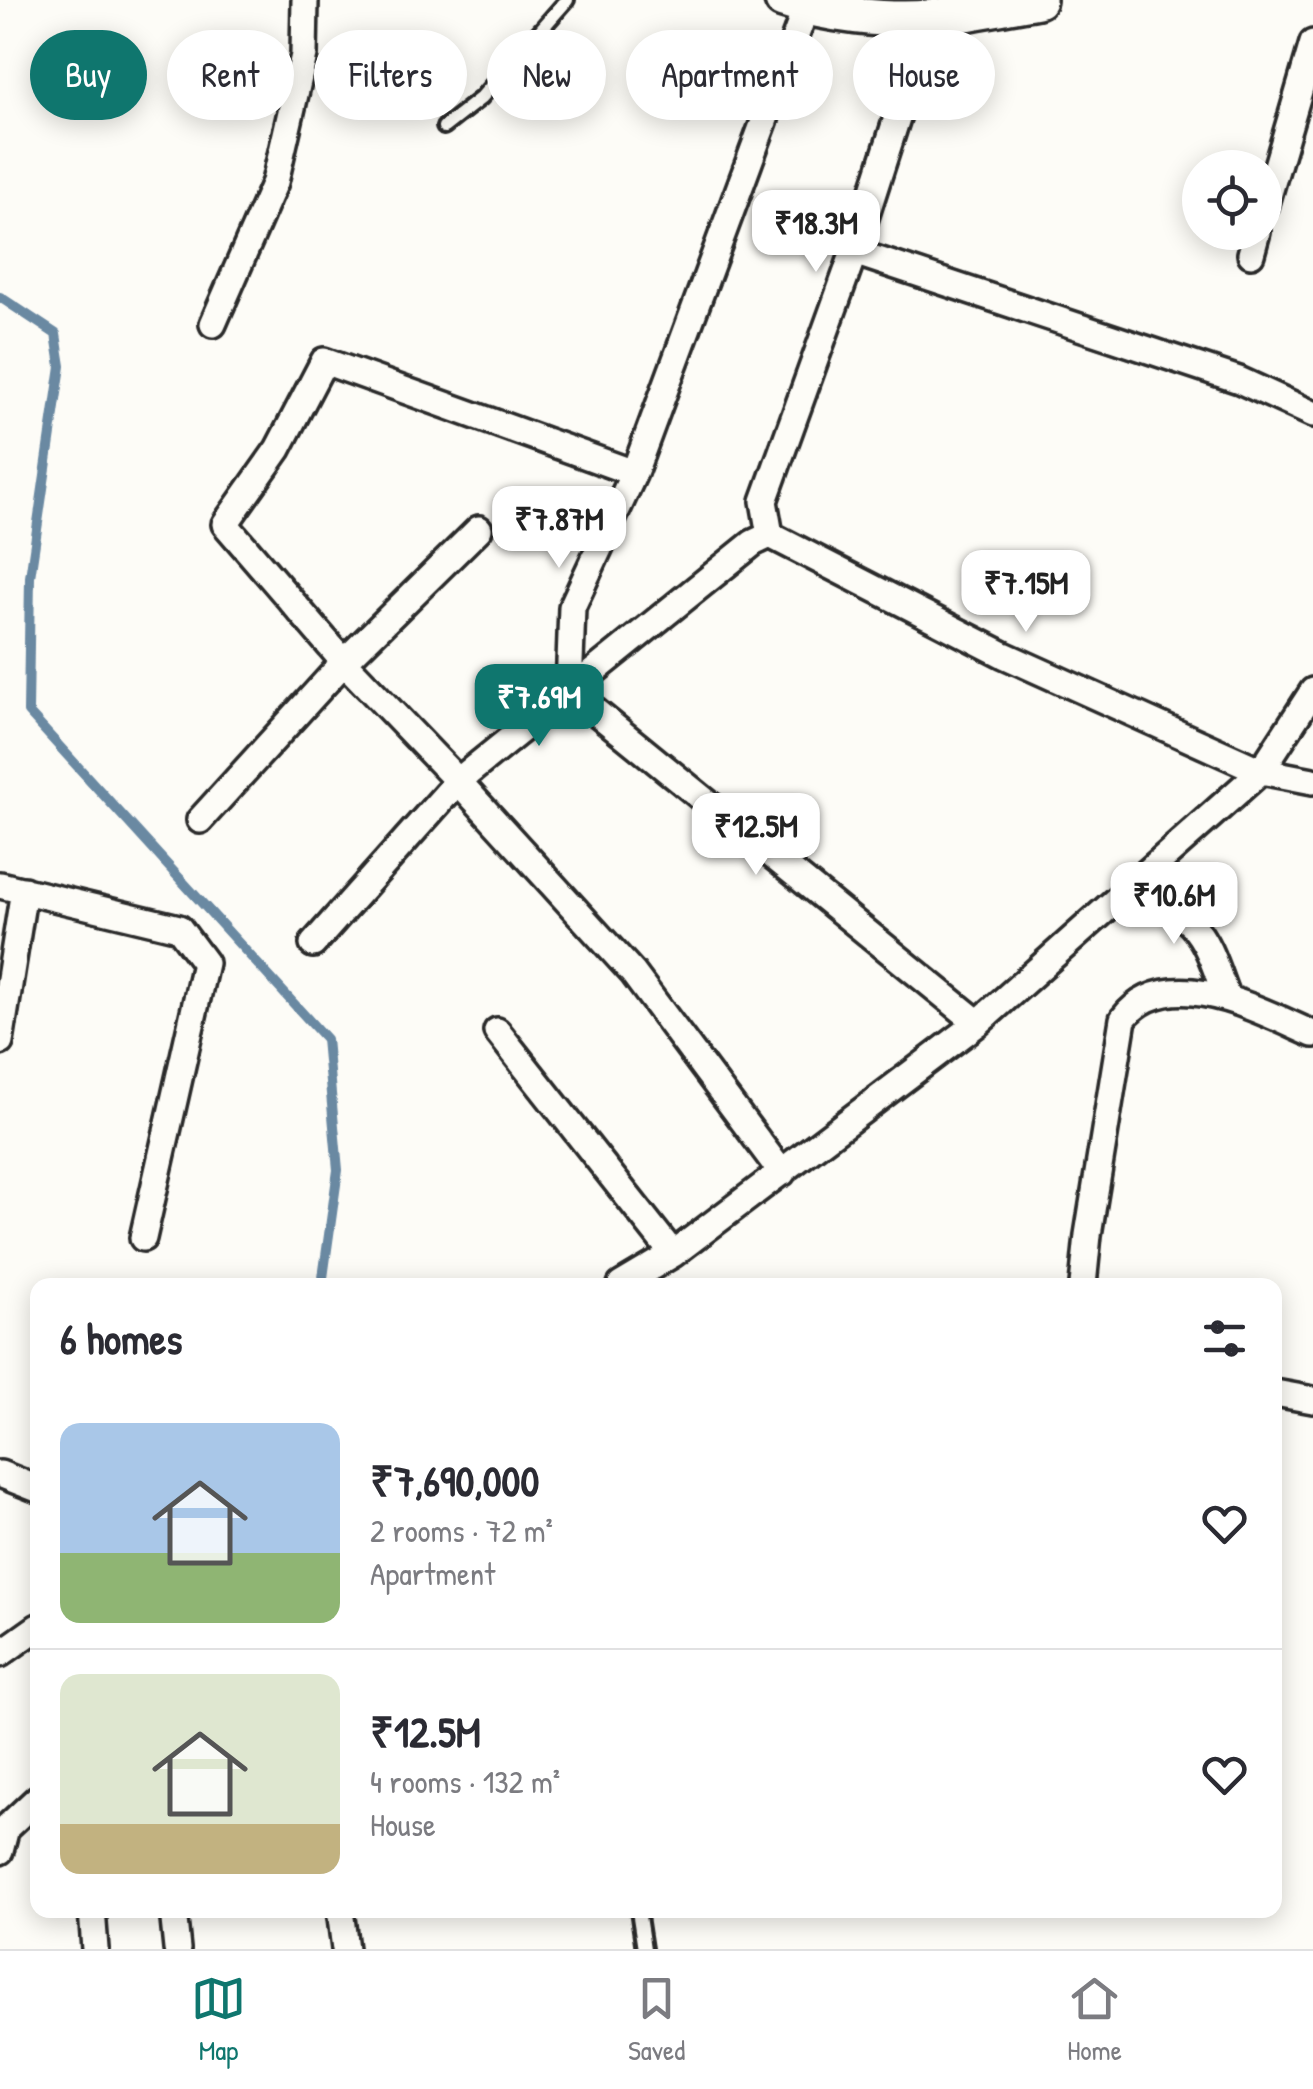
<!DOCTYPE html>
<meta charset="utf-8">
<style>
:root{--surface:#fff;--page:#f2f2f3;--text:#2b2b33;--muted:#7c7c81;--line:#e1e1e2;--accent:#0f766e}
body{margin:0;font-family:"Patrick Hand",sans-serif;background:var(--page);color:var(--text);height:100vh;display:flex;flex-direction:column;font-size:38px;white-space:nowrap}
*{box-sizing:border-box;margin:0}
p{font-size:32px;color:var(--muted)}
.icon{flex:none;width:55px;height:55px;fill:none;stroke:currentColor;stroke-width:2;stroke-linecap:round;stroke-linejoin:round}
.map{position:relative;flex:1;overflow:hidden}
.sheet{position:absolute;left:30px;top:1278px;width:1252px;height:640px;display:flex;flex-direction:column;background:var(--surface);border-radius:20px;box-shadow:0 5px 25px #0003}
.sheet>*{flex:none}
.hud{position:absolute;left:30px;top:30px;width:1255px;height:90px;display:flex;gap:20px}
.tools{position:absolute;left:1182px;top:150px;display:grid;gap:20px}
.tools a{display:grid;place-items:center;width:100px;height:100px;border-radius:50%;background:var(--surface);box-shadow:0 5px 25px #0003;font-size:50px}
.price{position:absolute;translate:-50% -85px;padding:0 22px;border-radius:20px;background:#fff;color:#222;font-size:32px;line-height:65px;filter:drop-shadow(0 2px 5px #0008)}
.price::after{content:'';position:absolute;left:50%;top:60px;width:30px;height:22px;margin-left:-15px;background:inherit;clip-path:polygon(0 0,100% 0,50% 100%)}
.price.active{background:var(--accent);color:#fff}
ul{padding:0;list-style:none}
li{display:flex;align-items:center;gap:30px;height:250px;padding:0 30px}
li+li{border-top:2px solid var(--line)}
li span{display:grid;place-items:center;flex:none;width:280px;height:200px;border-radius:20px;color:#555}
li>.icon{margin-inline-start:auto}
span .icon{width:120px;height:120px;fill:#fffc;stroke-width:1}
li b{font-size:42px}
h2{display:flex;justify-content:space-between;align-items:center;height:120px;padding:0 30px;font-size:42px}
.pill{padding:0 35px;border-radius:45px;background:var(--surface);box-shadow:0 5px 25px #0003;font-size:35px;line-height:90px}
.pill.active{background:var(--accent);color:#fff}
.menu{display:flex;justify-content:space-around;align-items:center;height:140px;border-top:2px solid var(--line);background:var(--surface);font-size:28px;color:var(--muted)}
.menu a{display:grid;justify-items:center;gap:5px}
.menu .active{color:var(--accent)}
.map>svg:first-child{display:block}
</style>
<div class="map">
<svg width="1313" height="1949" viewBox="0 0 1313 1949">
<rect width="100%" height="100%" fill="#fdfcf7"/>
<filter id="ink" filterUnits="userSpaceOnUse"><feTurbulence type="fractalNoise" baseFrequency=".01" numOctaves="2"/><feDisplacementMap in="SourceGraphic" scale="20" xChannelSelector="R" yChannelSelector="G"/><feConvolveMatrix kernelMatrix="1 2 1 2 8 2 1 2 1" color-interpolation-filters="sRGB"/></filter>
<g filter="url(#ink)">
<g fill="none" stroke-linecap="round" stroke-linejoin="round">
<path stroke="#6b89a2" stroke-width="10" d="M 0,297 L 56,334 L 61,366 L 30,577 L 28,712 L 326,1039 L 338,1170 L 322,1285"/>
<defs>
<path id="service" d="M 444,127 L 481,98 L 567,0
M 638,1910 L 644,1949"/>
<path id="minor" d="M 1265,207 L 1313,43
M 854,252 L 1239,380 L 1313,414
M 1251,254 L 1257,232
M 213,324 L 275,182 L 304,55 L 305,0
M 634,473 L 572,607 L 569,690 L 978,1023
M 770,535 L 764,501 L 854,252 L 929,18
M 200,820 L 344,662 L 479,529
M 0,885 L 179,928 L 205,963 L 143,1238
M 1129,889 C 1149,899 1177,908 1192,925 C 1210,944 1217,974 1227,998
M 313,944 L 458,781 L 753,543 L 770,535 L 1004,655 L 1261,771 L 1313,781
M 497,1031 L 673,1254
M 0,1042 L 24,890
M 782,1173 L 633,973 L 458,781 L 344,662 L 225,524 L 278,449 L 324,361 L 634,473 L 806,8
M 621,1285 L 673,1254 L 978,1023 L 1261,771 L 1313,691
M 1083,1285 L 1088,1235 L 1123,1019 C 1168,960 1260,1011 1313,1034
M 1275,1393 L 1313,1400
M 0,1474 L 38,1489
M 0,1654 L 38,1627
M 0,1851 L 6,1828 L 38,1798
M 92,1910 L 95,1949
M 173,1910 L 177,1949
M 340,1910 L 345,1949"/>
<path id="secondary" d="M 783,0 C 824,14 887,22 930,18 C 966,14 1002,6 1038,0"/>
</defs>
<use href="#service" stroke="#2b2b2b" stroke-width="20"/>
<use href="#minor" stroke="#2b2b2b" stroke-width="32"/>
<use href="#secondary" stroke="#2b2b2b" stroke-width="42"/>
<use href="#service" stroke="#fdfcf7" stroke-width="12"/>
<use href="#minor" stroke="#fdfcf7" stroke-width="25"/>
<use href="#secondary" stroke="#fdfcf7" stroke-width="35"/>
</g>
</g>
</svg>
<div class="tools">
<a><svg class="icon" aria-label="locate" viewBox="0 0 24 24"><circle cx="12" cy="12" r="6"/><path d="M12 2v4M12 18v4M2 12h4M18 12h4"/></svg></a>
</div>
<b class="price" style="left:816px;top:275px">₹18.3M</b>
<b class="price" style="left:559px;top:571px">₹7.87M</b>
<b class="price" style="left:1026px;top:635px">₹7.15M</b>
<b class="price active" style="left:539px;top:749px">₹7.69M</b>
<b class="price" style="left:756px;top:878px">₹12.5M</b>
<b class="price" style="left:1174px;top:947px">₹10.6M</b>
<div class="hud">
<a class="pill active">Buy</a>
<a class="pill">Rent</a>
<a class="pill">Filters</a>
<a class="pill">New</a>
<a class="pill">Apartment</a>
<a class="pill">House</a>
</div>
<section class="sheet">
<h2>6 homes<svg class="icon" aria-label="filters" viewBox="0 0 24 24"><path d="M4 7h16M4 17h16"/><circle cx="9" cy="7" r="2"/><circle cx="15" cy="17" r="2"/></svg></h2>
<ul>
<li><span style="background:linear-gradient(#a9c7e8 65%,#8fb573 0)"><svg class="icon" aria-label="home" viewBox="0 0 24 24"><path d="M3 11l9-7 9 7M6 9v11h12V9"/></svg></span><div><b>₹7,690,000</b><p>2 rooms · 72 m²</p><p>Apartment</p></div><svg class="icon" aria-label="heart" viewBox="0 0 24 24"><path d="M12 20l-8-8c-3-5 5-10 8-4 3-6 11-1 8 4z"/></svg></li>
<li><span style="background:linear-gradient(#dfe7d0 75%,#c2b280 0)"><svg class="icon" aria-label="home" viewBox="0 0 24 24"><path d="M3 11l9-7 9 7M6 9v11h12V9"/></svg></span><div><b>₹12.5M</b><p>4 rooms · 132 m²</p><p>House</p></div><svg class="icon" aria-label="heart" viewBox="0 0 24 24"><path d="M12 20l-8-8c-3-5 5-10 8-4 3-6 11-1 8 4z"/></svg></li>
</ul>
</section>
</div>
<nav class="menu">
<a class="active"><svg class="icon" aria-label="map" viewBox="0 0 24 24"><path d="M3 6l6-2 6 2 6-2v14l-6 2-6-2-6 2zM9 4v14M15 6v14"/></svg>Map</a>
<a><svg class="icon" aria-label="saved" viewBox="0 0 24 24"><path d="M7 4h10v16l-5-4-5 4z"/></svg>Saved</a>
<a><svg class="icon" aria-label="home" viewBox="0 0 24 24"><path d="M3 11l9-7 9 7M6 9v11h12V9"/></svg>Home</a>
</nav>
